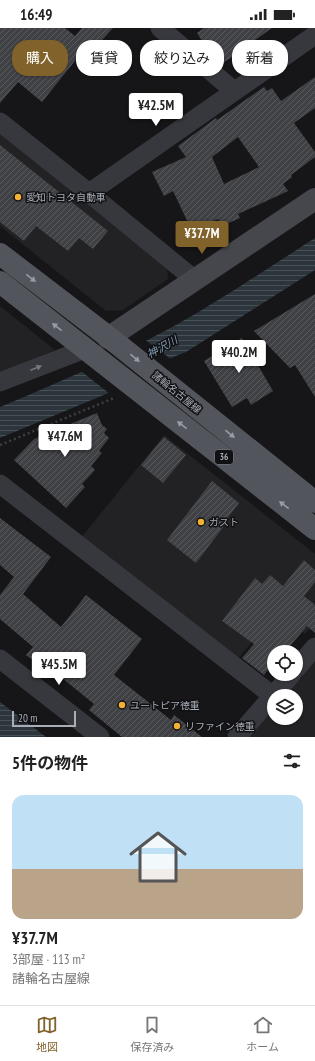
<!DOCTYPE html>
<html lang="ja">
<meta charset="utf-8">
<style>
:root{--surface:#fff;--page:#f2f2f2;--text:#222;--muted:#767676;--line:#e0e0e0;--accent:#80622a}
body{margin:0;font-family:"PT Sans Narrow","Noto Sans JP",sans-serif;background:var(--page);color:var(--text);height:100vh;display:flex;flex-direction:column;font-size:15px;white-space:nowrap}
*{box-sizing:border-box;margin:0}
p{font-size:13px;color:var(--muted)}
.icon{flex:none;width:22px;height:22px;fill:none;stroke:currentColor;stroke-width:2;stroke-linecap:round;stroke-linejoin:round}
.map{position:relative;height:709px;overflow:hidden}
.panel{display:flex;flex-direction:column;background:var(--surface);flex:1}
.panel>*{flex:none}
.top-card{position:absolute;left:12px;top:12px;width:291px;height:36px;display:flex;gap:8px}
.controls{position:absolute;left:267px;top:617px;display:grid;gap:8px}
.controls a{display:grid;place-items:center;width:36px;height:36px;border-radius:50%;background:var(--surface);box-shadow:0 1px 3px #0004;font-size:20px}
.scale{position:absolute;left:12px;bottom:10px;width:64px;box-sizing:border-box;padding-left:4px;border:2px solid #a8adb8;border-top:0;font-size:11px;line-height:14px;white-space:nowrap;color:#a8adb8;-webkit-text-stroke:3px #111113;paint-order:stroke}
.price{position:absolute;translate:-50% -34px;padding:0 9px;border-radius:4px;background:#fff;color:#222;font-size:13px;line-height:26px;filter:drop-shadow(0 1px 2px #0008)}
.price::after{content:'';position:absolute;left:50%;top:24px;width:12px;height:9px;margin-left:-6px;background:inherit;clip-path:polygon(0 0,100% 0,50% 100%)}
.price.on{background:var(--accent);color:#fff}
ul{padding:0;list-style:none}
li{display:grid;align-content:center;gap:8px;height:212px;padding:0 12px}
li span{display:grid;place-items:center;height:124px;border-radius:12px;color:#555}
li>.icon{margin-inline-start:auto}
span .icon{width:72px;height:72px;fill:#fffc;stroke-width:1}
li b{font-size:17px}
h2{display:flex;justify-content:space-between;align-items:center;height:48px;padding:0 12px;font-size:17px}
.tag{padding:0 14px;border-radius:16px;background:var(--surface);box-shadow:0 1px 3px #0004;font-size:14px;line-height:36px}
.tag.on{background:var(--accent);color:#fff}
.status{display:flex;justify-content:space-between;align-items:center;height:28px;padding:0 20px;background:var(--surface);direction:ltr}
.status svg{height:11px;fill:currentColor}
.dock{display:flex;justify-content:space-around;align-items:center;height:56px;border-top:1px solid var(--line);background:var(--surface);font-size:11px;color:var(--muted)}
.dock a{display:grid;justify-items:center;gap:2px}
.dock .on{color:var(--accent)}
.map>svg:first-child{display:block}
</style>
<div class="status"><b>16:49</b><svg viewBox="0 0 49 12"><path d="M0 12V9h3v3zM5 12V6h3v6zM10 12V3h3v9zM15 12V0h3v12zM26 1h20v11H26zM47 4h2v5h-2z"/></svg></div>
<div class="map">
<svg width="315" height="709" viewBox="0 0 315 709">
<defs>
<pattern id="water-rules" width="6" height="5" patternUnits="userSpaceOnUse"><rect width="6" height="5" fill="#2c353c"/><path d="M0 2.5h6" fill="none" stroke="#485056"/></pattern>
<pattern id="building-hatch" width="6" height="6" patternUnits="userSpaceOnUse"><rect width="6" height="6" fill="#404145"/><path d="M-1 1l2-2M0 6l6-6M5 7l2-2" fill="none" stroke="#595a5e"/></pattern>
</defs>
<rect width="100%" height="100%" fill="#161618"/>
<path fill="#222225" d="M 0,106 L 167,239 L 168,251 L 123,282 L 106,283 L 0,198 Z
M 0,278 L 55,322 L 0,345 Z
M 164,407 L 315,526 L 315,595 L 305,606 L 277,583 L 237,632 L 81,510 Z
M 315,634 L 315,709 L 250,709 L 274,681 L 274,690 L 296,690 L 296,668 L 285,668 Z"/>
<path fill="url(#water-rules)" d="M 315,210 L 315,242 L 186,324 L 171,330 L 111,364 L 0,410 L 0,379 C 67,351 134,322 197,285 C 237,261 276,235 315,210 Z
M 0,674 L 46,709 L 0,709 Z"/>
<path fill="#161618" d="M 144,311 L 172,332 L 110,366 L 81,343 Z"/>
<path fill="url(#building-hatch)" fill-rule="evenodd" d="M 0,0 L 65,0 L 75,8 L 82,0 L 113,0 L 91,24 L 86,19 L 42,74 L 18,54 L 0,75 Z
M 204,0 L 272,0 L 245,19 L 246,21 L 224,34 L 214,17 L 207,21 L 197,5 Z
M 315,49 L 315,80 L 294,95 L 315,124 L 315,129 L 291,147 L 292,149 L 283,156 L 288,163 L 238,186 L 240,190 L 222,198 L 218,191 L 192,203 L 173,163 L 164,168 L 152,144 L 186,129 L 178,118 L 216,90 L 217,92 L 264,59 L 267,63 L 272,60 L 281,73 ZM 238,109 L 259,139 L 224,156 L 212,129 Z
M 0,117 L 108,203 L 93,221 L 79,210 L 68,223 L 36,198 L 24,213 L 0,194 Z
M 315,266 L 315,369 L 295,337 L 290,340 L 254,303 Z
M 242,310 L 273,363 L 251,377 L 247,370 L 232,379 L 204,333 Z
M 97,385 L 102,397 L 107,401 L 104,405 L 109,410 L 99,423 L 102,425 L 91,438 L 95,442 L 82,456 L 85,459 L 66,480 L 14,432 L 34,411 Z
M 164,409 L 186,427 L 163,455 L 141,437 Z
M 212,453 L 239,475 L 226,492 L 227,494 L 196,535 L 167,512 Z
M 0,490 L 51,529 L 23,566 L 61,599 L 86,567 L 142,611 L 114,647 L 171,692 L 174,687 L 202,709 L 122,709 L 89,682 L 94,676 L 46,637 L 43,640 L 26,627 L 33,619 L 0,591 L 0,567 L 14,549 L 0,537 Z
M 304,532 L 315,542 L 315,554 L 304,568 L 315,577 L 315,605 L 307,598 L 285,624 L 274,624 L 274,634 L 264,647 L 242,630 L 254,616 L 222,593 L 255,550 L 262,556 L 270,547 L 283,558 Z"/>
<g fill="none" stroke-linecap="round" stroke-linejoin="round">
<path stroke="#3d3f44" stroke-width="2.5" stroke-dasharray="2 3" stroke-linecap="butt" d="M 0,417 L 114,370"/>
<path stroke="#37383d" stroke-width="19" d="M 160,0 L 233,62
M 0,94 L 89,165 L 315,7
M 89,165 L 195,252
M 0,354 L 85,321
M 0,456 L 273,668
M 0,631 L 100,709
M 296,641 L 315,619
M 237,709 L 292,646"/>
<path stroke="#45474d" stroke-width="22" d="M 108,310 L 315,171"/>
<path stroke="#53555c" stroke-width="22" d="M 0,226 L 115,314 L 315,474
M 0,254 L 315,501"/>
</g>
<defs><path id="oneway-solid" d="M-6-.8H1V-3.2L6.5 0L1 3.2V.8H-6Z"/></defs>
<g fill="#979ba6">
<use href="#oneway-solid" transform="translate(31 250) rotate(38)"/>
<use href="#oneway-solid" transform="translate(57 299) rotate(-142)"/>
<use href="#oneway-solid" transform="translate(135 330) rotate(39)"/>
<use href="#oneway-solid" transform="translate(182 397) rotate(-142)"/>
<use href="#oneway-solid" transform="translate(230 406) rotate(39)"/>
<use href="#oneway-solid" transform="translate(284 477) rotate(-142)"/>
</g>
<use fill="#757881" href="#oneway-solid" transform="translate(36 340) rotate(-22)"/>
<g fill="#f2b134" stroke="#111113" stroke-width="1.5">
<circle cx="18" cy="169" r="4"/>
<circle cx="201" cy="494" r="4"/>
<circle cx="122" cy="677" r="4"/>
<circle cx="177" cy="698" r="4"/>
</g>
<g text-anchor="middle" stroke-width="3" stroke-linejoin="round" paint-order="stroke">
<rect fill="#111113" stroke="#7b7e86" stroke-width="1" x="215" y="422" width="18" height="14" rx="3"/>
<g font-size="9" font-weight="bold" fill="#a8adb8">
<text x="224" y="432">36</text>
</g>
<g font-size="10" fill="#a8adb8" stroke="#111113" text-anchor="start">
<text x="26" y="173">愛知トヨタ自動車</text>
<text x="209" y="498">ガスト</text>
<text x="130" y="681">ユートピア徳重</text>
<text x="185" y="702">リファイン徳重</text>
</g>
<g font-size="10" fill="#a8adb8" stroke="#111113">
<text transform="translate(177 364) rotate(39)" y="4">諸輪名古屋線</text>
</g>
<g font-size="11" font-style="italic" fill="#7f9bb3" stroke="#111113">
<text transform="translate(162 319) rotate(-29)" y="4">神沢川</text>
</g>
</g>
</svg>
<div class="controls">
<a><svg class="icon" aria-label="locate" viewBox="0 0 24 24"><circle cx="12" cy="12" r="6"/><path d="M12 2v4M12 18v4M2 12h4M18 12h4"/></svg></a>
<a><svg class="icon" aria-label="layers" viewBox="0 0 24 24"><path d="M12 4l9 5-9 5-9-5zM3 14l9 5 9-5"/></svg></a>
</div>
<div class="scale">20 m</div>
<b class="price" style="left:156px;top:99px">¥42.5M</b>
<b class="price on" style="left:202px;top:227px">¥37.7M</b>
<b class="price" style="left:239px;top:346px">¥40.2M</b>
<b class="price" style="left:65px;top:430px">¥47.6M</b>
<b class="price" style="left:59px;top:658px">¥45.5M</b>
<div class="top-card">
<a class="tag on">購入</a>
<a class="tag">賃貸</a>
<a class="tag">絞り込み</a>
<a class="tag">新着</a>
</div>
</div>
<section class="panel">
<h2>5件の物件<svg class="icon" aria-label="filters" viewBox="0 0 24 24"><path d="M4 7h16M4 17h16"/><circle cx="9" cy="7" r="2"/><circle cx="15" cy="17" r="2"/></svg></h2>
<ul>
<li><span style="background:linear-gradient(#bfe0f5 60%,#b9a48a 0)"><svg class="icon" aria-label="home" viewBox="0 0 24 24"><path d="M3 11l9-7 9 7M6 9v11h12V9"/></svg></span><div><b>¥37.7M</b><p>3部屋 · 113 m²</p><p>諸輪名古屋線</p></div></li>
</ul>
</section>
<nav class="dock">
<a class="on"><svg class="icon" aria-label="map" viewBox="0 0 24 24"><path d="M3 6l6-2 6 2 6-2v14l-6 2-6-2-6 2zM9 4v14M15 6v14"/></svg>地図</a>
<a><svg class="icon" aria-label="saved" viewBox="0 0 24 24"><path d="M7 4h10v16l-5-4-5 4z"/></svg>保存済み</a>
<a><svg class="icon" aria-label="home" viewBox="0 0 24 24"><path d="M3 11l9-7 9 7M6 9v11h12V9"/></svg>ホーム</a>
</nav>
